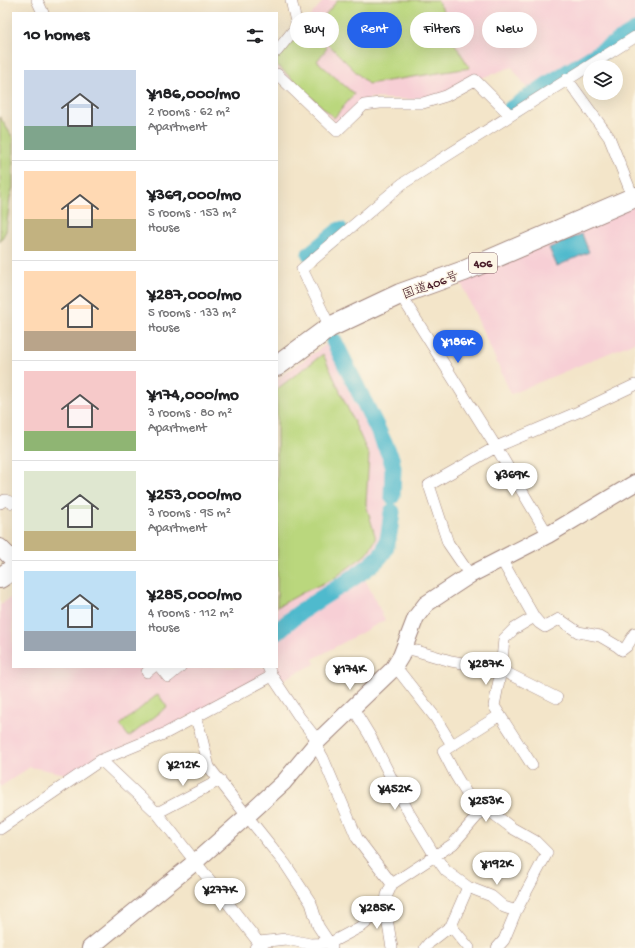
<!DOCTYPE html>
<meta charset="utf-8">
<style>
:root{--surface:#fff;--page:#f6f6f6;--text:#202124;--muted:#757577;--line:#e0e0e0;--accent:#2563eb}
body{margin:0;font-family:"Gochi Hand","Klee One",sans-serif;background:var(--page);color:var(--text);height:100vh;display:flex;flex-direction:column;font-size:15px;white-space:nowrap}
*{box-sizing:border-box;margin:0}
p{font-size:13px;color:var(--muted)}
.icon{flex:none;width:22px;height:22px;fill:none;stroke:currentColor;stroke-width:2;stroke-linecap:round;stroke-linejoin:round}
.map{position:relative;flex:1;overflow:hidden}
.details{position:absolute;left:12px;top:12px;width:266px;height:656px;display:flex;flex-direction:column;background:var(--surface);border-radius:0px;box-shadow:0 4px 16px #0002}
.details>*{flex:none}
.banner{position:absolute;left:290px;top:12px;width:285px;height:36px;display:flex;gap:8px}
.controls{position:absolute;left:583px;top:60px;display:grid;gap:8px}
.controls a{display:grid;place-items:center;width:40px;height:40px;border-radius:50%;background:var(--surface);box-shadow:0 4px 16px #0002;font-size:20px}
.price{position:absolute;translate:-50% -34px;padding:0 9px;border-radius:14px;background:#fff;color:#222;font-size:13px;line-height:26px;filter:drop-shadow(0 1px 2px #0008)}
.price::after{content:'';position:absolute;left:50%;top:24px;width:12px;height:9px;margin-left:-6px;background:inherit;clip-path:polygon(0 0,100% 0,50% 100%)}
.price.active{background:var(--accent);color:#fff}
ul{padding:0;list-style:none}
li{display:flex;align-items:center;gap:12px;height:100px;padding:0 12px}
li+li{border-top:1px solid var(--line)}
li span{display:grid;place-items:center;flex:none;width:112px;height:80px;border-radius:0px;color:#555}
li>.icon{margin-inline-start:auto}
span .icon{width:48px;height:48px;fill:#fffc;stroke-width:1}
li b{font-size:17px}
h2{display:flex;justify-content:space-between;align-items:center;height:48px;padding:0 12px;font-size:17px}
.chip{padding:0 14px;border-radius:18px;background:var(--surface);box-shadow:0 4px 16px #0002;font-size:14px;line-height:36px}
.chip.active{background:var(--accent);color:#fff}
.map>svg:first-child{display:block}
</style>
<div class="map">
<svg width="635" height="948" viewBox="0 0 635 948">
<rect width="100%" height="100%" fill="#fcf5e5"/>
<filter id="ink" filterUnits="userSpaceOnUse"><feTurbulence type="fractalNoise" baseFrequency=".025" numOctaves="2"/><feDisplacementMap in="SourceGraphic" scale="8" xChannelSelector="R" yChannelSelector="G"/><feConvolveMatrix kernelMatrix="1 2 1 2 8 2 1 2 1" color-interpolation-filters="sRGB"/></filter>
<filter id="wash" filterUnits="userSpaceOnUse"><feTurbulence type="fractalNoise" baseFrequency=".012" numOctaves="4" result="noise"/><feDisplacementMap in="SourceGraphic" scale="16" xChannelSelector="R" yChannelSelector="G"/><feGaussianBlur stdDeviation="0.9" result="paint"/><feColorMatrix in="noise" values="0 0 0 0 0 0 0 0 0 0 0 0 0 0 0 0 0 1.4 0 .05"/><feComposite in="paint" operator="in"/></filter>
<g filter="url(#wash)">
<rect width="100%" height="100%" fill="#f3e5c9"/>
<path fill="#f7cfd5" d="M 324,0 L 635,0 L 635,28 L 531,94 L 512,67 L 478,79 L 446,93 L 422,100 L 370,98 L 359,104 L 337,124 L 277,70 L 277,55 Z
M 635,205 L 635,342 L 511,394 L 459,278 Z
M 331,341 L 387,457 L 386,558 L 364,577 L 385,620 L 313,659 L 315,664 L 278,682 L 274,674 L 72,775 L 30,767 L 0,787 L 0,605 L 13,596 L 13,667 L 277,667 L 277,379 Z"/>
<path fill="#bad77d" stroke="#827b54" d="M 338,0 L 437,0 L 444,11 L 441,22 L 470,68 L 368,84 L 313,29 Z
M 304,28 L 327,48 L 317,61 L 354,94 L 334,118 L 277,65 L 277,58 Z
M 0,117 L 13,138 L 13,188 L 10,198 L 6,231 L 0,242 Z
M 323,354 L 369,455 L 366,504 L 376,539 L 368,553 L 333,579 L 304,592 L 277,607 L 277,389 Z
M 158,694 L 167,707 L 129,737 L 120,725 Z"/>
<path fill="#50bacd" stroke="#4d6c7c" d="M 582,234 L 589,252 L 557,266 L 549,248 Z"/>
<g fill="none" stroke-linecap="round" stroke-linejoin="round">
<path stroke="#50bacd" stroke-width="17" d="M 511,109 L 550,83 L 635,31
M 310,254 L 340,230
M 334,341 L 376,426 L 391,458 L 393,468 L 392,496
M 277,632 C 297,612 323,597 347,582 C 359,573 376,564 384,551 C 390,539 390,524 392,512"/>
</g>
</g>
<g filter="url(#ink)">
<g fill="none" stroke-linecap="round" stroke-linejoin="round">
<defs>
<path id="street" d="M 37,0 L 43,13
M 277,51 L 297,26 L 291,0
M 277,74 L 337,131 L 364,105 L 380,103 L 423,103 L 446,96 L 475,80 L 510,115
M 567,79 L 609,137 L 633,197
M 400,294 L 496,447 L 548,535
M 330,327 L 302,269 L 402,184 L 635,37
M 0,503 L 5,500 L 13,503
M 501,559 L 534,617 L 539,623 L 545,627 L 559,619 L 578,632 L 600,636 L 617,646 L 622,650 L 627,646 L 635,633
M 470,575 L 448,543 L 429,485 L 496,447 L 578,412 L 635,385
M 404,648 L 417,651 L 451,661 L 501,670 L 557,698
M 395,666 L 435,717 L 452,745
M 160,667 L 168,677 L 180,667
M 147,672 L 153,667
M 272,676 L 300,718 L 318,741
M 353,708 L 370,736 L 409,813 L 435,856 L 446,871 L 468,887 L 491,896 L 504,907 L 516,911
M 195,717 L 200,731 L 209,767 L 247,816 L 286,865 L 311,903 L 318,926 L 332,947
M 101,760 L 157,813 L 263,948
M 532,765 L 494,706 L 501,670 L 504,639 L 514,629 L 534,617
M 157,813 L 220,780
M 479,814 L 456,776 L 443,751 L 500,715
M 0,829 L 101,760 L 166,733 L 272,676 L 268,667
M 392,884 L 453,844 L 479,814 L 487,809 L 512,828 L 535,841 L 547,853 L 516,911 L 504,940 L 497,948
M 468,887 L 451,926 L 469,948
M 385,907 L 392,948
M 255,948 L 259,942 L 286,939 L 310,944 L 330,943 L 362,926 L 385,907 L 387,895 L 392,884 L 357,838 L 323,758 L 315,744
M 425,948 L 429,943 L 451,926"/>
<path id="secondary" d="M 0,547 L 13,560
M 90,948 L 195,862 L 247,816 L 284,782 L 318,741 L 393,669 L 401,656 L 416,617 L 426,604 L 470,575 L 548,535 L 635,483"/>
<path id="highway" d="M 277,366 L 330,327 L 400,294 L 464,271 L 635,197
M 0,578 L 13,569"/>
</defs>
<use href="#street" stroke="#9e827a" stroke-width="12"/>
<use href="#secondary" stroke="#9e827a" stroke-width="18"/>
<use href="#highway" stroke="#9e827a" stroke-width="22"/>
<use href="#street" stroke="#fff" stroke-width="11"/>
<use href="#secondary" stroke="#fff" stroke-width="16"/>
<use href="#highway" stroke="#fff" stroke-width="20"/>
</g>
</g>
<g text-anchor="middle" stroke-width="3" stroke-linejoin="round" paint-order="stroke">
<rect fill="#fcf5e5" stroke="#7f5f63" stroke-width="1" x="469" y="253" width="28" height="20" rx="3"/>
<g font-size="12" font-weight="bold" fill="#4a1f2b">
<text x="483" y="267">406</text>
</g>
<g font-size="13" fill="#4a1f2b" stroke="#fcf5e5">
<text transform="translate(430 284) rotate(-20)" y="5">国道406号</text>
</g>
</g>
</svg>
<div class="controls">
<a><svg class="icon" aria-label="layers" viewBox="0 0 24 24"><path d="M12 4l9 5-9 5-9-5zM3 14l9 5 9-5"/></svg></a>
</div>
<b class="price active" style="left:458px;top:364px">¥186K</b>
<b class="price" style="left:512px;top:497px">¥369K</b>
<b class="price" style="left:486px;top:686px">¥287K</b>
<b class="price" style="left:350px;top:691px">¥174K</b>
<b class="price" style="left:183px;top:787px">¥212K</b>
<b class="price" style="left:395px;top:811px">¥452K</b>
<b class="price" style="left:486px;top:823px">¥253K</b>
<b class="price" style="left:497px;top:886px">¥192K</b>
<b class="price" style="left:220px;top:912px">¥277K</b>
<b class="price" style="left:377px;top:930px">¥285K</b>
<div class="banner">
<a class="chip">Buy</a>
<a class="chip active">Rent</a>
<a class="chip">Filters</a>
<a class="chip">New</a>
</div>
<section class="details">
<h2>10 homes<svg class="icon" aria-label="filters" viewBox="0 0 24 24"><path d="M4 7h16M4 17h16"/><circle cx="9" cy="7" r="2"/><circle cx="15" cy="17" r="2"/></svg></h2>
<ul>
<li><span style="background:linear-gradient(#c9d6e8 70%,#7fa58c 0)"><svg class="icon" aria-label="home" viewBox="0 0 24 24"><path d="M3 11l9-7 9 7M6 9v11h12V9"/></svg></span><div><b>¥186,000/mo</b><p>2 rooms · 62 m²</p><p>Apartment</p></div></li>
<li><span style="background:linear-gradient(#ffd9b3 60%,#c2b280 0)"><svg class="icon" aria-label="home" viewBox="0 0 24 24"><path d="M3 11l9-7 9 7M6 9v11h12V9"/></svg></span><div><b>¥369,000/mo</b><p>5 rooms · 153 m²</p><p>House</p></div></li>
<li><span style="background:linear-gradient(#ffd9b3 75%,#b9a48a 0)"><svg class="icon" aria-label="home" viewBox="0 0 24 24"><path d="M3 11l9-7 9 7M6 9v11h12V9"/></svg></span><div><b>¥287,000/mo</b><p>5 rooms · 133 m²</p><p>House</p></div></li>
<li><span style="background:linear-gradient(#f6c9c9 75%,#8fb573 0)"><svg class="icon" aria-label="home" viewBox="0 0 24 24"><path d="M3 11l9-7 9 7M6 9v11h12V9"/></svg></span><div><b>¥174,000/mo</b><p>3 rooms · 80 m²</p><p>Apartment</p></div></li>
<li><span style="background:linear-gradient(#dfe7d0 75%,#c2b280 0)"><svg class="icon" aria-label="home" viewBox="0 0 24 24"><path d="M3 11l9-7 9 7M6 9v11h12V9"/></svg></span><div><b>¥253,000/mo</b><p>3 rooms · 95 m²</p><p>Apartment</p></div></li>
<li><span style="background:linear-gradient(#bfe0f5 75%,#9aa5b1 0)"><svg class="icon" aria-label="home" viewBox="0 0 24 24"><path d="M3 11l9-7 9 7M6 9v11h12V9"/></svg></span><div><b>¥285,000/mo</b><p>4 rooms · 112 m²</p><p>House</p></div></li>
</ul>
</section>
</div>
